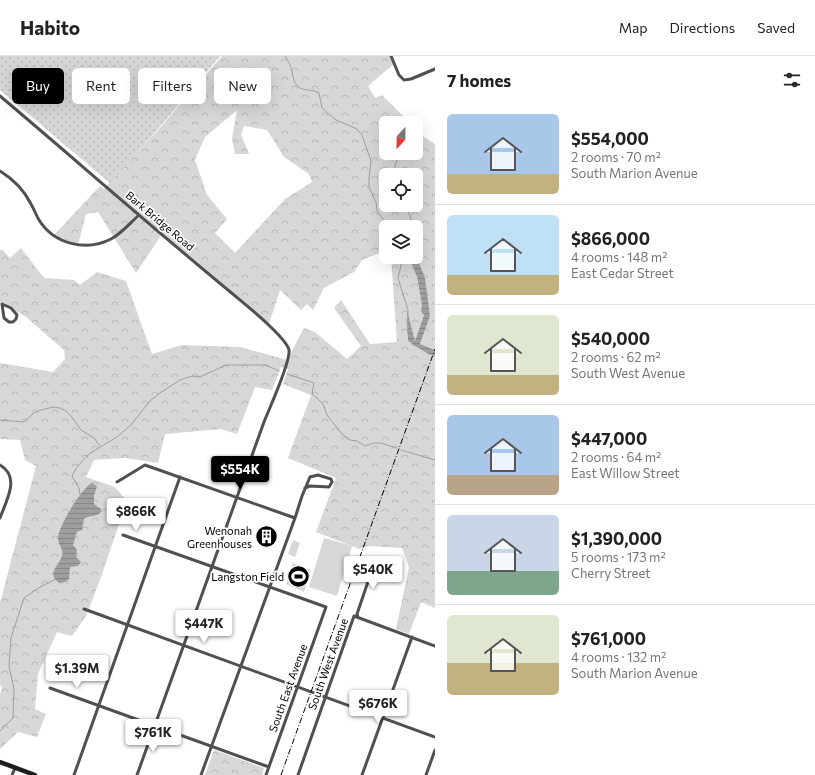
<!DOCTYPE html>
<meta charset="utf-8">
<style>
:root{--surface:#fff;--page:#f6f6f6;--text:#222;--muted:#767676;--line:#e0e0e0;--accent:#000}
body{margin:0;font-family:Commissioner,sans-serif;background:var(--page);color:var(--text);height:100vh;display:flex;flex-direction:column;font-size:15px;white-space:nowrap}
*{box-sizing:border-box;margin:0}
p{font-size:13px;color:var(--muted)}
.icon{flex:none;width:22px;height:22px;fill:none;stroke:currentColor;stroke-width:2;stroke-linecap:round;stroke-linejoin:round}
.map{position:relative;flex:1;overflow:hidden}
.panel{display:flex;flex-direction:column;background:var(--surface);width:380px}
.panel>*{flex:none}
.top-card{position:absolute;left:12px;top:12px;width:363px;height:36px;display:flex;gap:8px}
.needle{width:26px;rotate:202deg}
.tools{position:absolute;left:379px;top:60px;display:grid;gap:8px}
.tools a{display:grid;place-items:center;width:44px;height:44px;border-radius:6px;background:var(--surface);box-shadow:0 4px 16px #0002;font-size:20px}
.price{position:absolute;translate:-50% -34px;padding:0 9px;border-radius:4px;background:#fff;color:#222;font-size:13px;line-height:26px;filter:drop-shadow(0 1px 2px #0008)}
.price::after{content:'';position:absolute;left:50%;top:24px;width:12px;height:9px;margin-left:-6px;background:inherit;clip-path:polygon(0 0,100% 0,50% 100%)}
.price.active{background:var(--accent);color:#fff}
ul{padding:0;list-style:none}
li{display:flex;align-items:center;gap:12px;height:100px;padding:0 12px}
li+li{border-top:1px solid var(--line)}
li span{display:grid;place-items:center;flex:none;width:112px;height:80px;border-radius:6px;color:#555}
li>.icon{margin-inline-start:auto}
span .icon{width:48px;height:48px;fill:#fffc;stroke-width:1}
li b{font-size:17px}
h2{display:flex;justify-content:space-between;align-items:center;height:48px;padding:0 12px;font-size:17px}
.chip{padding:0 14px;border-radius:6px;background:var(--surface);box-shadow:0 4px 16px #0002;font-size:14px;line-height:36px}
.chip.active{background:var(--accent);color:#fff}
header{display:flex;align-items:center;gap:24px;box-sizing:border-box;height:56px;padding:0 20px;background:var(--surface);border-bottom:1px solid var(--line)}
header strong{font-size:19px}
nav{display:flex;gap:22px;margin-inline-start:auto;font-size:14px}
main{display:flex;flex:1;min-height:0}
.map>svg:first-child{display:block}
</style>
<header>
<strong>Habito</strong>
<nav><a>Map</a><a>Directions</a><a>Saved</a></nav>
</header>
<main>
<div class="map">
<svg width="435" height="719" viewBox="0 0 435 719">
<defs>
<pattern id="grass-dots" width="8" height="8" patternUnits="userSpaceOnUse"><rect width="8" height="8" fill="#d7d7d7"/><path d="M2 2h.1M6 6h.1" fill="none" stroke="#b7b7b7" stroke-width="1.8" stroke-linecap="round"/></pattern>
<pattern id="forest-crowns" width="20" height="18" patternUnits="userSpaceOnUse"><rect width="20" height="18" fill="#d7d7d7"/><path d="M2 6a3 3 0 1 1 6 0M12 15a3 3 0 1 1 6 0" fill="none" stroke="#b7b7b7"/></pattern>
<pattern id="water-rules" width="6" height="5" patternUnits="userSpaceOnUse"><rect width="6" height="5" fill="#9e9e9e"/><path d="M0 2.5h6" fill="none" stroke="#868686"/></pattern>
</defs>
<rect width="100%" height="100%" fill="#fff"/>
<path fill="url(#grass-dots)" d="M 0,0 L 220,0 L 111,128 L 0,34 Z"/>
<path fill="url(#forest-crowns)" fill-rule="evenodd" d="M 222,0 L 392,0 L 395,7 L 368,30 L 375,42 L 382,39 L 410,67 L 386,67 L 386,97 L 416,97 L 416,73 L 424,81 L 435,88 L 435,294 L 420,288 L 430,260 L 416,199 L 416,171 L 386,171 L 386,198 L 382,196 L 362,204 L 354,216 L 324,232 L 313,254 L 307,248 L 301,254 L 280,234 L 269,268 L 162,178 L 136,217 L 98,156 L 86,158 L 78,189 L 54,179 L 100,130 L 104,133 L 158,74 ZM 237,54 L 232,83 L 235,98 L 249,98 L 241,79 L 244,70 L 267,74 L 284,101 L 309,118 L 312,126 L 285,143 L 235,197 L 215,177 L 227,163 L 207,139 L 195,104 L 205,81 ZM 386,119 L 416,119 L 416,149 L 386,149 Z
M 21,192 L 44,222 L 74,224 L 80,229 L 97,216 L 126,225 L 152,298 L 182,289 L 240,291 L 287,304 L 304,272 L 315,276 L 347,303 L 361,290 L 334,252 L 341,244 L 370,288 L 397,286 L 391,201 L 413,201 L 424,259 L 415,286 L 408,257 L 408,285 L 428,298 L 435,300 L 435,552 L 421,546 L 409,578 L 396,573 L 409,511 L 402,492 L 368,490 L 359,493 L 316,476 L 336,422 L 288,402 L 311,339 L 283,328 L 288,313 L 281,311 L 272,334 L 255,331 L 237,378 L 221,373 L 165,378 L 158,407 L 125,402 L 94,404 L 86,421 L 115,431 L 127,445 L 100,524 L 86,560 L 72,580 L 57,576 L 38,618 L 35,653 L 46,658 L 37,681 L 18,676 L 0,693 L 0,639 L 2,631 L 0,629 L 0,547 L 36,410 L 25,404 L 20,384 L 0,383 L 0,307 L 53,316 L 65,303 L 64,294 L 26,261 L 0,246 L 0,194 L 3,194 L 10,202 Z
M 214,694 L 264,712 L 262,719 L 205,719 Z"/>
<path fill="#d7d7d7" d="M 324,482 L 352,490 L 337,540 L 309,531 Z
M 293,484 L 300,487 L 295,501 L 288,498 Z
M 293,507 L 311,514 L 304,536 L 286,528 Z"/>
<path fill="url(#water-rules)" d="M 416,199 L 425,222 L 430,260 L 420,288 L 435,294 L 435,300 L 428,298 L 408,285 L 407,254 L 415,285 L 424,259 L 421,255 L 422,249 L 417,221 L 410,203 L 410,201 L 416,201 Z
M 92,427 L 97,430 L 94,440 L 94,448 L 101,453 L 101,456 C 97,461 89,459 84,463 L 82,474 L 77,476 L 73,489 L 77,494 L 76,501 L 81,506 L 78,510 L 70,511 L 69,523 L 65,526 L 59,527 C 46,517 59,510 62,500 C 64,493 58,489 58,482 C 58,471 82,431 92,427 Z"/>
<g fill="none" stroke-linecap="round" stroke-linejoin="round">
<path stroke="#9e9e9e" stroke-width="1" d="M 285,0 C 287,3 289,6 290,9 C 293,16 292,27 300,32 C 306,35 313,33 319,37 L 322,52 L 336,64 L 357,73 L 362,79 L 371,105 L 369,122 L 369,131 L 376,146 L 377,155 L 389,171
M 393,119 L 397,103 L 395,97
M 402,149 L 408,155 L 414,171
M 403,201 L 398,222 L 408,254 L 408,260
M 407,263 L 408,277
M 412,288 L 423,294
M 287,318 L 314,327 L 312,338 L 317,342 L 323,348 L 327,359 L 343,379 L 350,384 L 357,385 L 365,390 L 374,387 L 381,387 L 396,392
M 0,364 L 24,366 L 34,357 L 41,354 L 53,351 L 60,352 L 66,355 L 72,361 L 81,374 L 94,382 L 100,390
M 401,394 L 435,404
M 80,438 L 79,432 L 72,420 L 77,411 L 87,400 L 92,396 L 117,381 L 131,369 L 150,345 L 160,337 L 180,324 L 192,320 L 200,321 L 226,309 L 266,309 L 279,315
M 0,675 L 13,662 L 14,633 L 9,610 L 11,582 L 24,542 L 40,531 L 56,523"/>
<path stroke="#505050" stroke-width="3" d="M 391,0 L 399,19 L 404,24 L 411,23 L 435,13
M 0,40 C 78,106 155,174 234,239 C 246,249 286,281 289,294 C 291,306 269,353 264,366 L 137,719
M 0,115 C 13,123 24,134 31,148 C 34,153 36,159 39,164 C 54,188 86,196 111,183 C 122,177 130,167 139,159
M 2,248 L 11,252 L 17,259 L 16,263 L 13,266 L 9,266 L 4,262 Z
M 0,409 C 21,421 6,445 0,462
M 117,426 L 145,409 L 295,462
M 123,479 L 326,551 L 266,719
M 84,553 L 435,681
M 358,561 L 357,558 L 374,508
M 50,632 L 269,711
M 12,719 L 15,712
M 74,719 L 180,421
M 201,719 L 295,462 L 302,440 L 310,421 L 318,419 L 331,423 L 332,426 L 329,431 L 310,430 L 305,432
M 298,719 L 354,560 L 435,590
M 362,719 L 412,581
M 426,719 L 435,694"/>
<path stroke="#1d1d1d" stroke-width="4.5" d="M 0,706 L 35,719"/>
<path stroke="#000" stroke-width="1" stroke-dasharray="6 2 1 2" stroke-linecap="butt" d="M 281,719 L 435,293"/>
</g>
<defs>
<symbol id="building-disc" viewBox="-11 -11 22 22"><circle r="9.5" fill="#000" stroke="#fff"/><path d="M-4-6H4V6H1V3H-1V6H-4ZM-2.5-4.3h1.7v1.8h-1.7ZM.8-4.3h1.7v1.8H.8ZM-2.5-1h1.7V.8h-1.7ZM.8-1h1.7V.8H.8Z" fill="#fff"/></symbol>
<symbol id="stadium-disc" viewBox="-11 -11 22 22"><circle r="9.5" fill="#000" stroke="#fff"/><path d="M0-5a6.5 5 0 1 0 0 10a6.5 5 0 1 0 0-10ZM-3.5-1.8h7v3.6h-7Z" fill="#fff"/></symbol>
</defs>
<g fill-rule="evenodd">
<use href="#building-disc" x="254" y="468" width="25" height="25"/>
<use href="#stadium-disc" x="286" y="508" width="25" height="25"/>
</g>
<g text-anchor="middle" stroke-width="3.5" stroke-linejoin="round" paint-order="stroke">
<g font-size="11" fill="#000" stroke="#fff">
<text transform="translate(160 165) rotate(40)" y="4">Bark Bridge Road</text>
<text transform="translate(328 608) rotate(-70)" y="4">South West Avenue</text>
<text transform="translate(288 632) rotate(-70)" y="4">South East Avenue</text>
</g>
<g font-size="11" fill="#000" stroke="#fff" text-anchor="end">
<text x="252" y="479">Wenonah<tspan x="252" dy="13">Greenhouses</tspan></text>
<text x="284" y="525">Langston Field</text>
</g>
</g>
</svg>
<div class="tools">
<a><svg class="needle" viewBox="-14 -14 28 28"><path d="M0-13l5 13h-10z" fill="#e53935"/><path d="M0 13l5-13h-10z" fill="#767676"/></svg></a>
<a><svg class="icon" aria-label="locate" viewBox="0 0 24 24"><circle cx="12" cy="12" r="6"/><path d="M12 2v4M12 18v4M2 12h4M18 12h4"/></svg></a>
<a><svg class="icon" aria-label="layers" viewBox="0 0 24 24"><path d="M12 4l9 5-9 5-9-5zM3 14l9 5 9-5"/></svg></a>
</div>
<b class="price active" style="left:240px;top:434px">$554K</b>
<b class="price" style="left:136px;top:476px">$866K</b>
<b class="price" style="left:373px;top:534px">$540K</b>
<b class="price" style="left:204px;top:588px">$447K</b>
<b class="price" style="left:77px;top:633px">$1.39M</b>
<b class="price" style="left:378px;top:668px">$676K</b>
<b class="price" style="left:153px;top:697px">$761K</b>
<div class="top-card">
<a class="chip active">Buy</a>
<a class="chip">Rent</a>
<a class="chip">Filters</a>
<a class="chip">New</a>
</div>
</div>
<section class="panel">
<h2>7 homes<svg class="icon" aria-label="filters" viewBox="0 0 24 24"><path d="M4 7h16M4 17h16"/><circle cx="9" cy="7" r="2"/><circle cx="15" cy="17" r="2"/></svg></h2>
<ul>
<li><span style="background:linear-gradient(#a9c7e8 75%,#c2b280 0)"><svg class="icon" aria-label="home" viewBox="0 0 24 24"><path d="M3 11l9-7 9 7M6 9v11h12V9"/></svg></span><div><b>$554,000</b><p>2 rooms · 70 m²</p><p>South Marion Avenue</p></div></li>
<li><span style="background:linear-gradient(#bfe0f5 75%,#c2b280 0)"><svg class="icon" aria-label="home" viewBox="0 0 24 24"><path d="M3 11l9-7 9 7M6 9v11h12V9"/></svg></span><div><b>$866,000</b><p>4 rooms · 148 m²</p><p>East Cedar Street</p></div></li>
<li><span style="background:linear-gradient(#dfe7d0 75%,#c2b280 0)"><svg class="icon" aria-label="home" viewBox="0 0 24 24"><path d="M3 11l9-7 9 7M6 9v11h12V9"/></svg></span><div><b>$540,000</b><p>2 rooms · 62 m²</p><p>South West Avenue</p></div></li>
<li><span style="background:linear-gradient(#a9c7e8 75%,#b9a48a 0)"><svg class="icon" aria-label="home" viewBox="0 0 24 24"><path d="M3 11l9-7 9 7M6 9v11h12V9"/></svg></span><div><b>$447,000</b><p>2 rooms · 64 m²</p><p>East Willow Street</p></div></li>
<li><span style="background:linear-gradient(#c9d6e8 70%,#7fa58c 0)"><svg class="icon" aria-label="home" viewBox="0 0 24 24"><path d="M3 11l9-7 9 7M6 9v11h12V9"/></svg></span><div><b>$1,390,000</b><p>5 rooms · 173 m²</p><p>Cherry Street</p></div></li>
<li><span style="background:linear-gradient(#dfe7d0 60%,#c2b280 0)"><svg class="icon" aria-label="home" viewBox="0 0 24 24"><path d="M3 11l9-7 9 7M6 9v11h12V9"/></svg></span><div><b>$761,000</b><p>4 rooms · 132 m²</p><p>South Marion Avenue</p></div></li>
</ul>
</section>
</main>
